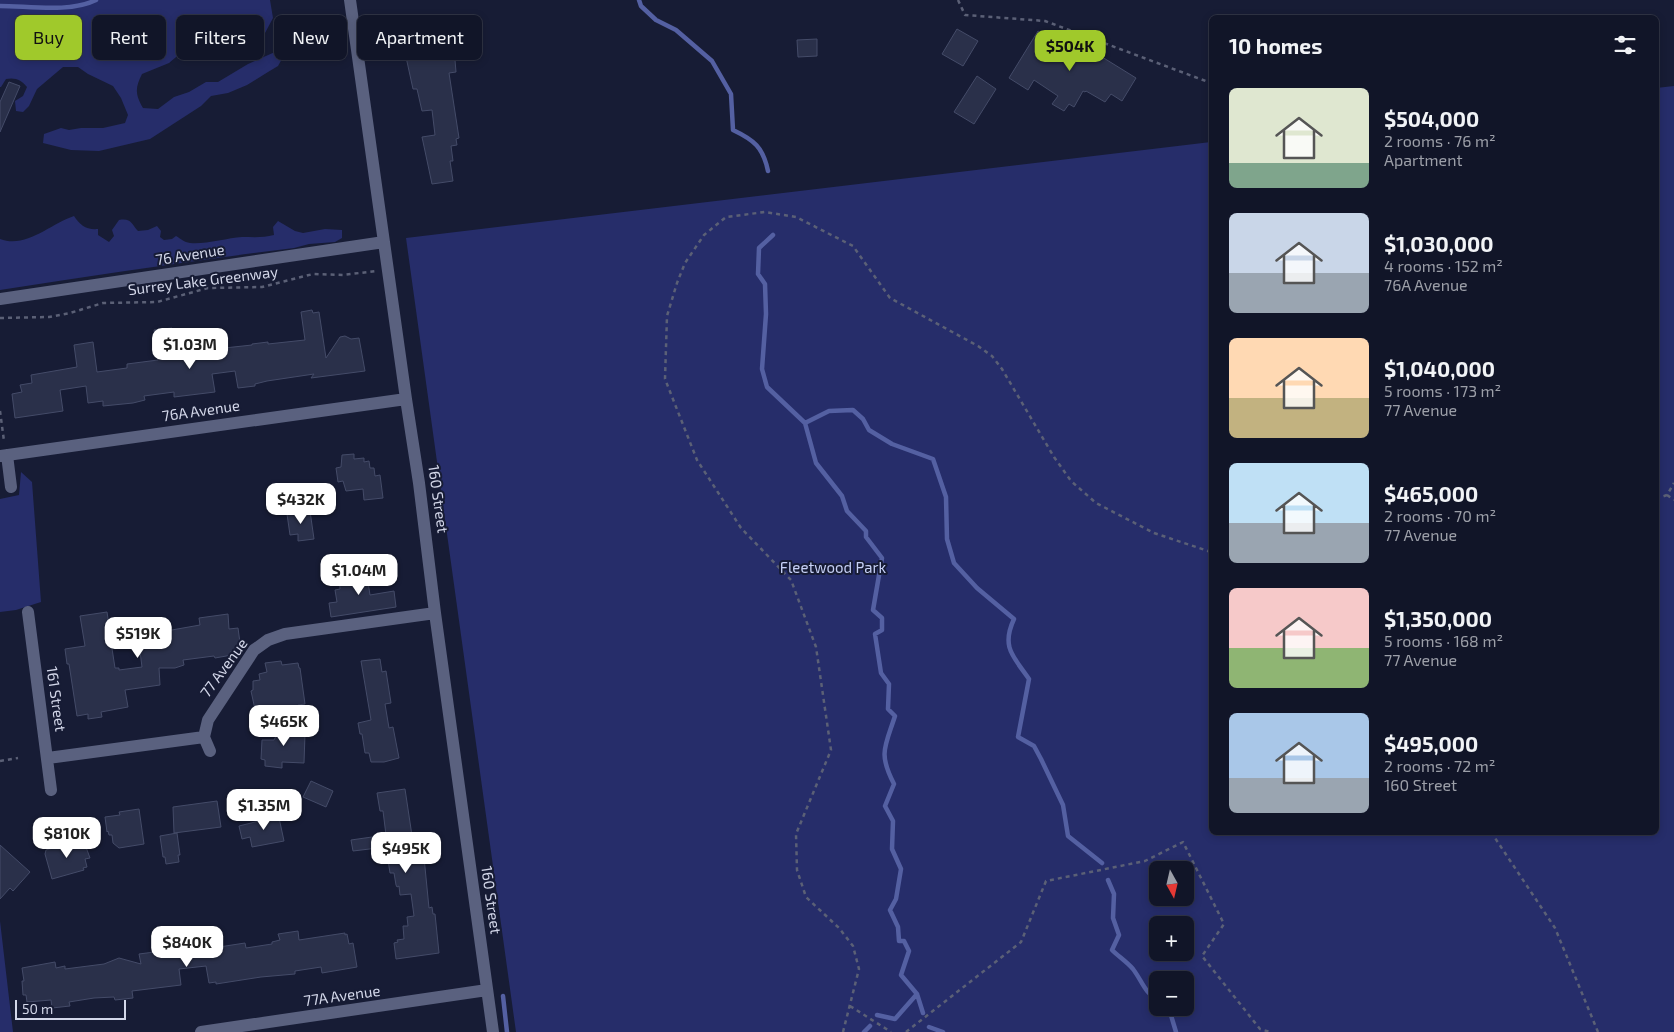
<!DOCTYPE html>
<meta charset="utf-8">
<style>
:root{--surface:#111528;--page:#1e2234;--text:#f1f3f6;--muted:#9c9fa8;--line:#303445;--accent:#a0c92b}
body{margin:0;font-family:"Exo 2",sans-serif;background:var(--page);color:var(--text);height:100vh;display:flex;flex-direction:column;font-size:19px;white-space:nowrap}
*{box-sizing:border-box;margin:0}
p{font-size:16px;color:var(--muted)}
.icon{flex:none;width:28px;height:28px;fill:none;stroke:currentColor;stroke-width:2;stroke-linecap:round;stroke-linejoin:round}
.map{position:relative;flex:1;overflow:hidden}
.drawer{position:absolute;left:1209px;top:15px;width:450px;height:820px;display:flex;flex-direction:column;background:var(--surface);border-radius:8px;box-shadow:0 2px 8px #0003,0 0 0 1px var(--line)}
.drawer>*{flex:none}
.banner{position:absolute;left:15px;top:15px;width:475px;height:45px;display:flex;gap:10px}
.needle{width:32px;rotate:172deg}
.tools{position:absolute;left:1149px;top:861px;display:grid;gap:10px}
.tools a{display:grid;place-items:center;width:45px;height:45px;border-radius:8px;background:var(--surface);box-shadow:0 2px 8px #0003,0 0 0 1px var(--line);font-size:25px}
.scale{position:absolute;left:15px;bottom:12px;width:111px;box-sizing:border-box;padding-left:5px;border:2px solid #d3d7e9;border-top:0;font-size:14px;line-height:18px;white-space:nowrap;color:#d3d7e9;-webkit-text-stroke:4px #171c35;paint-order:stroke}
.price{position:absolute;translate:-50% -42px;padding:0 11px;border-radius:10px;background:#fff;color:#222;font-size:16px;line-height:32px;filter:drop-shadow(0 1px 2px #0008)}
.price::after{content:'';position:absolute;left:50%;top:30px;width:15px;height:11px;margin-left:-8px;background:inherit;clip-path:polygon(0 0,100% 0,50% 100%)}
.price.active{background:var(--accent);color:#111}
ul{padding:0;list-style:none}
li{display:flex;align-items:center;gap:15px;height:125px;padding:0 20px}
li span{display:grid;place-items:center;flex:none;width:140px;height:100px;border-radius:8px;color:#555}
li>.icon{margin-inline-start:auto}
span .icon{width:60px;height:60px;fill:#fffc;stroke-width:1}
li b{font-size:21px}
h2{display:flex;justify-content:space-between;align-items:center;height:60px;padding:0 20px;font-size:21px}
.chip{padding:0 18px;border-radius:8px;background:var(--surface);box-shadow:0 2px 8px #0003,0 0 0 1px var(--line);font-size:18px;line-height:45px}
.chip.active{background:var(--accent);color:#111}
.map>svg:first-child{display:block}
</style>
<div class="map">
<svg width="1674" height="1032" viewBox="0 0 1674 1032">
<rect width="100%" height="100%" fill="#171c35"/>
<path fill="#262d6a" fill-rule="evenodd" d="M 0,0 L 270,0 L 273,18 L 265,33 L 231,39 L 202,38 L 195,41 L 169,63 L 142,74 C 135,88 135,94 143,108 L 158,109 L 174,97 L 189,92 L 206,82 L 218,82 L 248,64 L 275,52 L 283,54 L 283,57 L 278,66 L 268,72 L 247,85 L 228,93 L 211,96 L 201,106 L 150,139 L 99,151 L 71,150 L 43,143 L 44,134 L 61,128 L 69,130 L 81,128 L 103,128 L 125,123 L 128,115 L 121,98 L 113,86 L 88,74 L 78,67 L 63,67 L 37,89 L 29,106 L 23,112 L 16,111 L 15,101 L 23,96 L 27,87 C 22,80 15,77 6,79 L 1,87 L 0,87 Z
M 1674,86 L 1674,1032 L 516,1032 L 406,238 L 1211,142 L 1211,832 L 1656,832 L 1656,88 ZM 1158,870 L 1185,870 L 1185,898 L 1158,898 ZM 1158,925 L 1185,925 L 1185,952 L 1158,952 ZM 1158,980 L 1185,980 L 1185,1008 L 1158,1008 Z
M 74,216 C 80,225 86,230 98,229 L 98,235 L 109,242 L 114,236 L 112,230 L 119,220 C 132,218 131,224 138,231 L 148,230 L 157,226 L 161,231 L 160,237 L 164,240 L 172,239 L 176,236 C 181,239 184,242 190,243 C 203,245 227,238 242,237 C 253,237 263,238 274,235 L 273,227 L 278,221 L 295,231 L 303,233 L 325,229 L 342,230 L 342,238 L 335,242 L 309,244 L 294,248 C 196,260 98,275 0,290 L 0,239 C 26,249 50,224 74,216 Z
M 21,472 L 32,482 L 41,602 L 16,610 L 0,612 L 0,499 L 19,495 Z
M 0,921 L 13,1032 L 0,1032 Z"/>
<g fill="none" stroke-linecap="round" stroke-linejoin="round">
<path stroke="#5460a2" stroke-width="4.5" d="M 639,0 L 641,6 L 656,20 L 676,30 L 712,61 L 731,94 L 733,130 C 754,140 763,147 768,171
M 0,6 C 28,6 70,13 96,0
M 773,235 L 759,248 L 758,274 L 765,284 L 766,314 L 762,369 L 767,387 L 805,423 L 829,411 L 853,410 L 863,419 L 869,430 L 892,444 L 933,459 L 946,497 L 947,539 L 954,563 L 977,588 L 1014,619 C 1001,647 1013,656 1029,679 L 1018,737 L 1034,746 L 1041,759 L 1063,805 L 1068,836 L 1102,863
M 805,423 L 816,463 L 842,496 L 847,511 L 866,531 L 866,537 L 882,558 L 873,610 L 882,618 L 882,630 L 875,634 L 881,673 L 889,684 L 888,709 L 895,716 C 885,747 878,753 894,784 L 885,806 L 893,821 L 892,849 L 901,869 L 896,899 L 890,910 L 898,927 L 899,941 L 904,941 L 909,951 L 901,975 L 917,994 L 923,1013
M 1108,880 L 1114,894 L 1113,918 L 1119,935 L 1112,950 C 1118,956 1127,962 1133,969 C 1142,981 1145,993 1158,1001
M 503,996 L 507,1032
M 1165,1008 L 1170,1012 L 1176,1032
M 877,1015 L 895,1019 L 917,994
M 929,1027 L 943,1032
M 864,1032 L 870,1026"/>
</g>
<path fill="#2a304a" stroke="#444b68" d="M 957,29 L 978,41 L 963,66 L 942,54 Z
M 1038,31 L 1059,45 L 1073,39 L 1136,78 L 1122,101 L 1111,94 L 1105,102 L 1086,91 L 1085,92 L 1083,91 L 1074,107 L 1069,104 L 1064,111 L 1052,104 L 1058,96 L 1034,80 L 1028,90 L 1009,78 Z
M 817,39 L 817,56 L 798,57 L 797,40 Z
M 445,46 L 452,52 L 455,60 L 456,72 L 449,73 L 459,138 L 456,139 L 457,145 L 451,146 L 453,161 L 450,161 L 453,181 L 432,184 L 422,137 L 435,135 L 432,110 L 422,111 L 417,89 L 413,89 L 406,57 L 416,56 L 416,53 L 432,51 L 432,48 Z
M 977,76 L 996,89 L 974,124 L 954,112 Z
M 9,82 L 20,86 L 0,132 L 0,102 Z
M 312,310 L 313,313 L 319,312 L 326,358 L 340,337 L 345,336 L 351,339 L 359,338 L 365,371 L 311,378 L 314,374 L 267,381 L 255,384 L 255,386 L 238,388 L 235,371 L 212,374 L 215,392 L 174,397 L 174,392 L 144,396 L 145,400 L 133,403 L 103,406 L 103,401 L 88,403 L 86,386 L 60,390 L 63,411 L 15,418 L 12,394 L 22,392 L 20,385 L 32,383 L 31,375 L 77,367 L 74,345 L 93,342 L 97,372 L 127,368 L 127,364 L 158,360 L 154,330 L 172,328 L 175,347 L 205,343 L 206,350 L 252,345 L 252,344 L 268,342 L 268,344 L 305,340 L 301,312 Z
M 354,454 L 354,459 L 364,458 L 364,462 L 369,461 L 370,468 L 374,468 L 375,476 L 380,475 L 383,498 L 364,500 L 363,489 L 346,491 L 343,481 L 338,482 L 336,468 L 341,467 L 342,455 Z
M 310,511 L 314,539 L 298,541 L 298,534 L 290,535 L 287,514 Z
M 366,569 L 370,595 L 394,591 L 396,607 L 331,617 L 329,603 L 337,602 L 335,590 L 340,589 L 339,573 Z
M 107,612 L 109,625 L 112,625 L 115,642 L 111,642 L 115,668 L 119,668 L 119,670 L 142,667 L 138,636 L 200,625 L 199,618 L 228,614 L 229,629 L 238,628 L 241,650 L 231,651 L 232,655 L 215,658 L 214,656 L 183,660 L 184,665 L 175,668 L 159,668 L 160,685 L 125,690 L 128,707 L 101,712 L 102,717 L 88,719 L 88,714 L 77,716 L 69,664 L 67,664 L 65,649 L 85,646 L 80,616 Z
M 380,659 L 382,672 L 386,671 L 391,703 L 385,704 L 389,728 L 393,727 L 399,758 L 384,762 L 371,762 L 369,753 L 365,753 L 362,734 L 360,734 L 358,723 L 371,720 L 361,661 Z
M 281,661 L 282,665 L 298,663 L 299,668 L 300,668 L 305,704 L 298,705 L 298,712 L 270,716 L 269,712 L 256,714 L 251,691 L 253,690 L 253,681 L 260,680 L 259,674 L 267,672 L 265,663 Z
M 285,719 L 305,734 L 304,763 L 282,762 L 282,768 L 265,766 L 265,760 L 261,759 L 262,740 L 274,740 Z
M 311,781 L 333,791 L 326,807 L 303,797 Z
M 405,789 L 414,849 L 423,847 L 429,908 L 432,907 L 433,914 L 435,914 L 439,953 L 396,959 L 394,943 L 398,942 L 397,940 L 404,939 L 403,926 L 408,926 L 407,917 L 414,916 L 411,894 L 400,895 L 399,886 L 397,887 L 396,885 L 394,873 L 390,873 L 386,847 L 353,851 L 351,840 L 386,835 L 383,811 L 380,811 L 377,793 Z
M 217,801 L 221,827 L 174,833 L 173,807 Z
M 139,809 L 144,844 L 119,848 L 113,843 L 112,835 L 109,835 L 108,831 L 107,832 L 105,817 L 120,815 L 119,812 Z
M 278,813 L 284,841 L 252,847 L 250,837 L 242,839 L 239,826 L 267,819 L 266,815 Z
M 177,833 L 180,855 L 178,855 L 179,862 L 166,864 L 165,857 L 163,857 L 160,836 Z
M 83,839 L 90,858 L 85,859 L 87,867 L 83,868 L 84,870 L 52,879 L 45,854 L 46,850 Z
M 0,845 L 30,872 L 13,891 L 10,888 L 0,899 Z
M 298,931 L 299,940 L 345,933 L 345,935 L 347,934 L 349,944 L 353,943 L 357,967 L 322,973 L 321,967 L 295,971 L 295,974 L 261,977 L 216,984 L 216,982 L 209,983 L 206,966 L 179,969 L 181,985 L 132,991 L 133,998 L 115,1000 L 114,997 L 94,998 L 69,1002 L 70,1006 L 52,1008 L 51,1000 L 27,1002 L 26,995 L 23,995 L 22,981 L 24,981 L 22,968 L 55,962 L 56,968 L 65,966 L 65,969 L 104,964 L 119,958 L 141,964 L 139,954 L 193,947 L 193,951 L 245,943 L 246,948 L 272,944 L 272,942 L 280,940 L 278,934 Z"/>
<g fill="none" stroke-linecap="round" stroke-linejoin="round">
<path stroke="#5b6076" stroke-width="2.5" stroke-dasharray="4 4" stroke-linecap="butt" d="M 958,0 L 965,15 L 1045,21 L 1211,83
M 0,318 L 49,317 L 70,313 L 103,303 L 157,302 L 208,288 L 262,287 L 313,274 L 343,275 L 376,271
M 0,411 L 4,441
M 1667,495 L 1674,500
M 1656,499 L 1667,495 L 1674,483
M 0,761 L 18,758
M 1491,832 L 1555,928 L 1598,1032
M 850,1006 L 891,1032
M 843,1032 L 859,969 L 853,946 L 839,928 L 806,897 L 797,870 L 796,834 L 831,750 L 816,647 L 791,580 L 741,528 L 697,460 L 665,379 L 667,316 L 677,283 L 685,263 L 704,235 L 726,217 L 765,212 L 796,217 L 853,246 L 890,298 L 978,346 L 992,356 L 1002,369 L 1054,457 L 1071,481 L 1096,503 L 1154,533 L 1211,552
M 906,1032 L 1021,942 L 1046,881 L 1145,861 L 1183,842 L 1224,924 L 1202,956 L 1260,1029 L 1270,1032"/>
<path stroke="#5a617f" stroke-width="12" d="M 350,0 L 406,399 L 419,483 L 435,613 L 493,1032
M 0,299 L 384,242
M 7,455 L 11,487
M 0,456 L 406,399
M 28,612 L 51,790
M 210,751 L 204,737 L 208,720 L 254,650 L 268,640 L 285,634 L 435,613
M 48,758 L 204,737
M 201,1032 L 487,990"/>
</g>
<g text-anchor="middle" stroke-width="4" stroke-linejoin="round" paint-order="stroke">
<g font-size="15" fill="#d3d7e9" stroke="#171c35">
<text transform="translate(190 255) rotate(-9)" y="5">76 Avenue</text>
<text transform="translate(203 281) rotate(-7)" y="5">Surrey Lake Greenway</text>
<text transform="translate(201 411) rotate(-8)" y="5">76A Avenue</text>
<text transform="translate(438 499) rotate(82)" y="5">160 Street</text>
<text transform="translate(224 668) rotate(-54)" y="5">77 Avenue</text>
<text transform="translate(56 699) rotate(82)" y="5">161 Street</text>
<text transform="translate(491 900) rotate(82)" y="5">160 Street</text>
<text transform="translate(342 996) rotate(-8)" y="5">77A Avenue</text>
</g>
<g font-size="15" fill="#c6d0f6" stroke="#171c35">
<text x="833" y="573">Fleetwood Park</text>
</g>
</g>
</svg>
<div class="tools">
<a><svg class="needle" viewBox="-14 -14 28 28"><path d="M0-13l5 13h-10z" fill="#e53935"/><path d="M0 13l5-13h-10z" fill="#9c9fa8"/></svg></a>
<a>+</a>
<a>−</a>
</div>
<div class="scale">50 m</div>
<b class="price active" style="left:1070px;top:72px">$504K</b>
<b class="price" style="left:190px;top:370px">$1.03M</b>
<b class="price" style="left:301px;top:525px">$432K</b>
<b class="price" style="left:359px;top:596px">$1.04M</b>
<b class="price" style="left:138px;top:659px">$519K</b>
<b class="price" style="left:284px;top:747px">$465K</b>
<b class="price" style="left:264px;top:831px">$1.35M</b>
<b class="price" style="left:67px;top:859px">$810K</b>
<b class="price" style="left:406px;top:874px">$495K</b>
<b class="price" style="left:187px;top:968px">$840K</b>
<div class="banner">
<a class="chip active">Buy</a>
<a class="chip">Rent</a>
<a class="chip">Filters</a>
<a class="chip">New</a>
<a class="chip">Apartment</a>
</div>
<section class="drawer">
<h2>10 homes<svg class="icon" aria-label="filters" viewBox="0 0 24 24"><path d="M4 7h16M4 17h16"/><circle cx="9" cy="7" r="2"/><circle cx="15" cy="17" r="2"/></svg></h2>
<ul>
<li><span style="background:linear-gradient(#dfe7d0 75%,#7fa58c 0)"><svg class="icon" aria-label="home" viewBox="0 0 24 24"><path d="M3 11l9-7 9 7M6 9v11h12V9"/></svg></span><div><b>$504,000</b><p>2 rooms · 76 m²</p><p>Apartment</p></div></li>
<li><span style="background:linear-gradient(#c9d6e8 60%,#9aa5b1 0)"><svg class="icon" aria-label="home" viewBox="0 0 24 24"><path d="M3 11l9-7 9 7M6 9v11h12V9"/></svg></span><div><b>$1,030,000</b><p>4 rooms · 152 m²</p><p>76A Avenue</p></div></li>
<li><span style="background:linear-gradient(#ffd9b3 60%,#c2b280 0)"><svg class="icon" aria-label="home" viewBox="0 0 24 24"><path d="M3 11l9-7 9 7M6 9v11h12V9"/></svg></span><div><b>$1,040,000</b><p>5 rooms · 173 m²</p><p>77 Avenue</p></div></li>
<li><span style="background:linear-gradient(#bfe0f5 60%,#9aa5b1 0)"><svg class="icon" aria-label="home" viewBox="0 0 24 24"><path d="M3 11l9-7 9 7M6 9v11h12V9"/></svg></span><div><b>$465,000</b><p>2 rooms · 70 m²</p><p>77 Avenue</p></div></li>
<li><span style="background:linear-gradient(#f6c9c9 60%,#8fb573 0)"><svg class="icon" aria-label="home" viewBox="0 0 24 24"><path d="M3 11l9-7 9 7M6 9v11h12V9"/></svg></span><div><b>$1,350,000</b><p>5 rooms · 168 m²</p><p>77 Avenue</p></div></li>
<li><span style="background:linear-gradient(#a9c7e8 65%,#9aa5b1 0)"><svg class="icon" aria-label="home" viewBox="0 0 24 24"><path d="M3 11l9-7 9 7M6 9v11h12V9"/></svg></span><div><b>$495,000</b><p>2 rooms · 72 m²</p><p>160 Street</p></div></li>
</ul>
</section>
</div>
